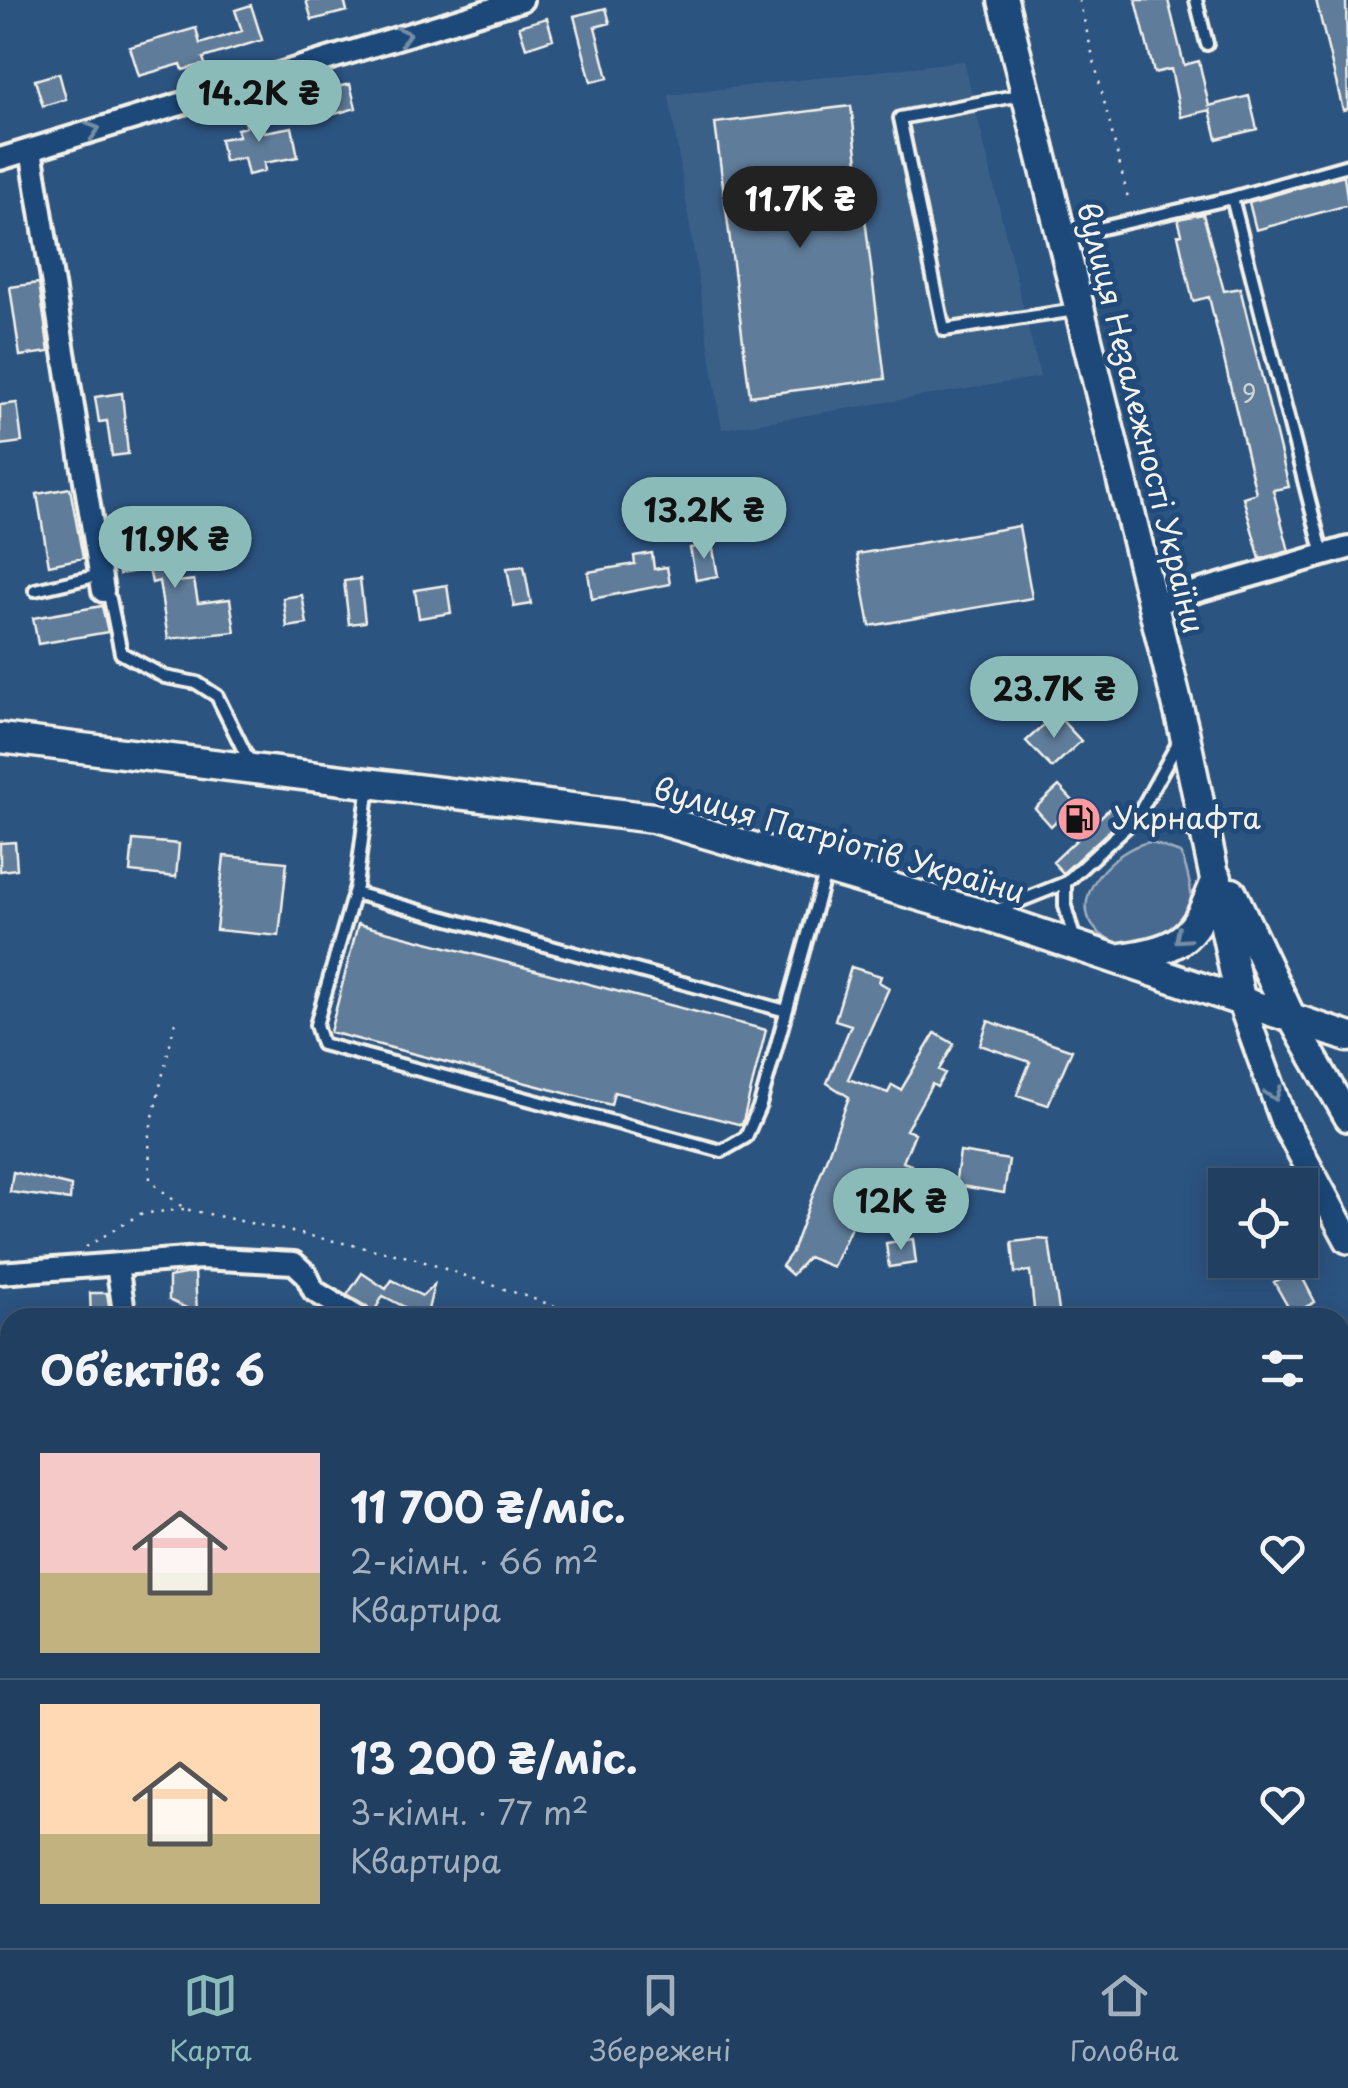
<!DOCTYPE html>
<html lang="uk">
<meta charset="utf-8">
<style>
:root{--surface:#213f61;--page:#294667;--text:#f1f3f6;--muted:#a2afbd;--line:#3e5876;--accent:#8bbbb9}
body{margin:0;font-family:"Playpen Sans",sans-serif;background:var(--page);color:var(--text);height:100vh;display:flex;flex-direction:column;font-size:38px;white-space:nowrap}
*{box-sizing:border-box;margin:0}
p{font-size:32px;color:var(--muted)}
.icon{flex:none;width:55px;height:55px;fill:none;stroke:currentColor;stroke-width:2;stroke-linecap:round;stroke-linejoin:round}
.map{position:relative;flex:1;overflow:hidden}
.drawer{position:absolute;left:0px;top:1308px;width:1350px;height:642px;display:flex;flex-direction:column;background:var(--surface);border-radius:30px 30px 0 0;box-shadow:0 5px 25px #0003,0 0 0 2px var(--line)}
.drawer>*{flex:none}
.controls{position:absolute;left:1208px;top:1168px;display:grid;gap:20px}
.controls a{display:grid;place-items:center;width:110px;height:110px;border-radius:0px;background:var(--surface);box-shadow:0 5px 25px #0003,0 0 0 2px var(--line);font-size:50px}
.price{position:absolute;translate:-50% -85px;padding:0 22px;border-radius:35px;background:var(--accent);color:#111;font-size:32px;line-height:65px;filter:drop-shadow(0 2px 5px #0008)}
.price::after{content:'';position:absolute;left:50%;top:60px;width:30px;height:22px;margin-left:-15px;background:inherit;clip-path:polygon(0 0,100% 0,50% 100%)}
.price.current{background:#222;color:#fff}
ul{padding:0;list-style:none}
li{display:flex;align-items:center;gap:30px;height:250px;padding:0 40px}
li+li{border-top:2px solid var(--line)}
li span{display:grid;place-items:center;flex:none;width:280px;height:200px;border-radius:0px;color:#555}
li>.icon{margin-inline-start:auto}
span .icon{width:120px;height:120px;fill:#fffc;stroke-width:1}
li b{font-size:42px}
h2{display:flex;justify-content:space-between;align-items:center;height:120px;padding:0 40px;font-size:42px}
.tabs{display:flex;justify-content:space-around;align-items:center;height:140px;border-top:2px solid var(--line);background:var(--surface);font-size:28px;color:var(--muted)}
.tabs a{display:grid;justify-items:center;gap:5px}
.tabs .current{color:var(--accent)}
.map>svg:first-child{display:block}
</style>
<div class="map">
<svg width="1348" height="1948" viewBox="0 0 1348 1948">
<rect width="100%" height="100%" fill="#2c5481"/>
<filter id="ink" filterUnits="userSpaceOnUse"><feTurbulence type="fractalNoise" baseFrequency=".01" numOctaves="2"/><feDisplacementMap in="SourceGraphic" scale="20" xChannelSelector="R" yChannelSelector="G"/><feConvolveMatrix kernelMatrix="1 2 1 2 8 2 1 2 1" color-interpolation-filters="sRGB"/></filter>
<g filter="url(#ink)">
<path fill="#3b6088" d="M 964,61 L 1040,377 L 722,429 L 669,95 Z
M 1339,1311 L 1348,1328 L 1348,1773 L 1340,1777 L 1340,1318 L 1322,1317 Z
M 657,1940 L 1059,1940 L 1062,1948 L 660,1948 Z"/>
<path fill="#496b90" stroke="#9eaebc" stroke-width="2.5" d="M 1150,842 L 1180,853 C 1186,863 1187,873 1190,885 C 1197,922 1164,934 1135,948 C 1124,944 1108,941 1099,933 C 1062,899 1116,847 1150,842 Z"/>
<path fill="#5e7b9a" stroke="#f4f1e8" stroke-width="2.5" d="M 306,0 L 344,0 L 347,11 L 312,20 Z
M 1136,0 L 1168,0 L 1184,65 L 1199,61 L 1209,106 L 1249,96 L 1257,129 L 1217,139 L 1210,110 L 1181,117 L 1171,69 L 1154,73 Z
M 1316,0 L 1346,0 L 1348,109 L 1343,110 Z
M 251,5 L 262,40 L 203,58 L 205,64 L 183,70 L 181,64 L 139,76 L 130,47 L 196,28 L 200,44 L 242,31 L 235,10 Z
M 606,8 L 610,23 L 595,27 L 608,78 L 591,82 L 574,16 Z
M 547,18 L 553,39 L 526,48 L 519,26 Z
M 59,73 L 66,99 L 43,106 L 35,80 Z
M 350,84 L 356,108 L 335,114 L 328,89 Z
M 851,106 L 885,379 L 750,396 L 715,123 Z
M 259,113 L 264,132 L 292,127 L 298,157 L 264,163 L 265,171 L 248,175 L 244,158 L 224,161 L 220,139 L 239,136 L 237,129 L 246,127 L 244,116 Z
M 1344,175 L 1348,205 L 1256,230 L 1249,202 Z
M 1203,214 L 1224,291 L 1240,288 L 1289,487 L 1273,490 L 1289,551 L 1260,559 L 1243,497 L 1256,493 L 1209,297 L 1193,301 L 1178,235 L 1182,234 L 1178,219 Z
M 39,283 L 49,352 L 20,356 L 10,287 Z
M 122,393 L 128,454 L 112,456 L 107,421 L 99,422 L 95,397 Z
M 17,403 L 22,442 L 0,445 L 0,405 Z
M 70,488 L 83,558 L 49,565 L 37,494 Z
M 1019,526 L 1032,598 L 870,626 L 857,554 Z
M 129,533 L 132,547 L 168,540 L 176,582 L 194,580 L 198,603 L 230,599 L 235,632 L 168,639 L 159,581 L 152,583 L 149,569 L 119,574 L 113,536 Z
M 712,544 L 718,576 L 696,580 L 690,548 Z
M 652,553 L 654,569 L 667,567 L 670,584 L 592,599 L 588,572 L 635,564 L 634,556 Z
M 524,566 L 531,604 L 514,607 L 507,568 Z
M 360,579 L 365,622 L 349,624 L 344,581 Z
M 447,585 L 451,613 L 419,618 L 415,590 Z
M 302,595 L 307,624 L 287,627 L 283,598 Z
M 102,606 L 108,632 L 38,644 L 33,618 Z
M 1056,714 L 1081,741 L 1052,768 L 1026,741 Z
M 1059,786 L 1075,803 L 1051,826 L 1035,808 Z
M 1111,807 L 1122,819 L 1063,873 L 1053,862 Z
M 133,840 L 179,844 L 176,877 L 130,872 Z
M 15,842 L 17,869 L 0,871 L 0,843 Z
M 224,856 L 287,862 L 279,936 L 216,930 Z
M 358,924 L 766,1030 L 742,1125 L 614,1092 L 611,1105 L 330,1032 Z
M 851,967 L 881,976 L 879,982 L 889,988 L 848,1079 L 888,1093 L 892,1085 L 901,1090 L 935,1033 L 954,1044 L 939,1070 L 945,1073 L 937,1087 L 932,1084 L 906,1130 L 915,1133 L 903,1162 L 911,1165 L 896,1201 L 903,1204 L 892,1228 L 858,1212 L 833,1267 L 808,1257 L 792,1275 L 782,1266 L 792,1252 L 849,1097 L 827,1083 L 851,1025 L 835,1020 Z
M 988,1021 L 1072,1050 L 1048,1105 L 1017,1095 L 1030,1062 L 980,1045 Z
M 960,1152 L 1009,1160 L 1004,1193 L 955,1185 Z
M 13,1172 L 71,1186 L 70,1200 L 10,1192 Z
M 913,1239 L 916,1263 L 889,1267 L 886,1243 Z
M 1038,1239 L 1049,1240 L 1060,1318 L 1035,1318 L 1030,1271 L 1015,1273 L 1012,1242 Z
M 1298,1269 L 1315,1302 L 1292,1314 L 1274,1282 Z
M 195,1272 L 197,1313 L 169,1300 L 169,1277 Z
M 362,1273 L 386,1289 L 392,1280 L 422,1296 L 434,1285 L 426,1318 L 383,1296 L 372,1315 L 367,1307 L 347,1295 Z
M 90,1293 L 107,1293 L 111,1318 L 91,1318 Z"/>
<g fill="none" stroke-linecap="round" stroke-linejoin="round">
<defs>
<path id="service" d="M 1196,0 L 1207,44
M 1025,94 L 900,118 L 944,330 L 1076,310
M 1232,198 L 1348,165
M 1063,237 L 1232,198 L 1323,555
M 35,590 L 100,575
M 103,591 L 110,599 L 121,653 L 165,677 L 197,683 L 217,696 L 250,763
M 369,785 L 356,886 L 316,1025 L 322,1044 L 722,1151 L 746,1137 L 760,1105 L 826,870
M 1137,817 L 1171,822 L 1203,836
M 1065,883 L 1065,906 L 1075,941
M 354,893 L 786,1011
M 992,912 L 1065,883 L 1137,817 L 1179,741"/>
<path id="minor" d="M 31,150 L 103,591
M 0,159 L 522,0
M 1153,604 L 1348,548
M 117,1265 L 125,1318
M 0,1273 L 200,1258 L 294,1263 L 306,1274 L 314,1291 L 359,1318
M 1340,1875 L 1348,1900
M 1243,1940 L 1246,1948"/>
<path id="tertiary" d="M 1241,1003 L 1284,1122 L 1348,1240
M 1291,1018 L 1348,1118
M 1340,1811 L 1348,1807
M 1042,1948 L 1059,1940"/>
<path id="secondary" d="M 1003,0 L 1184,731 L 1241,1003
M 0,738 L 653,818 L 985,915 L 1348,1037
M 1232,893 L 1291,1018
M 1121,958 C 1184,949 1195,937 1217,878"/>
</defs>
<use href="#service" stroke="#f4f1e8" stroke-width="18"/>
<use href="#minor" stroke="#f4f1e8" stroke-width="28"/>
<use href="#tertiary" stroke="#f4f1e8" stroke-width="32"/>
<use href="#secondary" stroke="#f4f1e8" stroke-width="35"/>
<path stroke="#f4f1e8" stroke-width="2.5" stroke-dasharray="2.5 8" stroke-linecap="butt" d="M 1079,0 L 1129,202
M 175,1022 L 149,1134 L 150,1181 L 185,1209 L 413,1258 L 566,1310 L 649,1318
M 86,1247 L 140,1214 L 184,1209
M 0,1702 L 10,1712
M 0,1875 L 10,1875
M 477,1940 L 485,1944 L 577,1948"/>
<use href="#service" stroke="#1f4a7a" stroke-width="10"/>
<use href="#minor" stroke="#1f4a7a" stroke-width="20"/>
<use href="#tertiary" stroke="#1f4a7a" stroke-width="25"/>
<use href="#secondary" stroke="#1f4a7a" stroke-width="28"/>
</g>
<defs><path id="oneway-chevron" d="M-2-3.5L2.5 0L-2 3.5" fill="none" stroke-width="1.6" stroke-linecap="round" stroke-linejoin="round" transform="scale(2.5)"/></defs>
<g stroke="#748da6">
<use href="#oneway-chevron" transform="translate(404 35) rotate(-16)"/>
<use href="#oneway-chevron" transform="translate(93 130) rotate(-17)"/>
<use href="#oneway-chevron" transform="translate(1181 937) rotate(138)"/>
<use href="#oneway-chevron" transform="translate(1274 1094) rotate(70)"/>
</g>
</g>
<defs>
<symbol id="fuel-disc" viewBox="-11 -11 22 22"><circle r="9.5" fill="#ff9aa2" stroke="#1f4a7a"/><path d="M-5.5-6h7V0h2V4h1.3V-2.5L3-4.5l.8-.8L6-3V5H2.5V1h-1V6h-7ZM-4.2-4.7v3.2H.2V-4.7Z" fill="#111"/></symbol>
</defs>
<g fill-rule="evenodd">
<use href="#fuel-disc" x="1054" y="794" width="50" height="50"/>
</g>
<g text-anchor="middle" stroke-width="10" stroke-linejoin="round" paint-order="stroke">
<g font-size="25" fill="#ced4d4">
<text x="1249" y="403">9</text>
</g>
<g font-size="30" fill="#f4f1e8" stroke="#1f4a7a">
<text transform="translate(1140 418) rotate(76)" y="10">вулиця Незалежності України</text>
<text transform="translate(839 841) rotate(16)" y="10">вулиця Патріотів України</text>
</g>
<g font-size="30" fill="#f4f1e8" stroke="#1f4a7a" text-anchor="start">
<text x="1112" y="829">Укрнафта</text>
</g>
</g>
</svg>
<div class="controls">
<a><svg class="icon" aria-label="locate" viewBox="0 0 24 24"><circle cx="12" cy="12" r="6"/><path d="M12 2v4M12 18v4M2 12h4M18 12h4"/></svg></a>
</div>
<b class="price" style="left:259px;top:145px">14.2K ₴</b>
<b class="price current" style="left:800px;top:251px">11.7K ₴</b>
<b class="price" style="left:704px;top:562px">13.2K ₴</b>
<b class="price" style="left:175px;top:591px">11.9K ₴</b>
<b class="price" style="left:1054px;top:741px">23.7K ₴</b>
<b class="price" style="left:901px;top:1253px">12K ₴</b>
<section class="drawer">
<h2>Об’єктів: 6<svg class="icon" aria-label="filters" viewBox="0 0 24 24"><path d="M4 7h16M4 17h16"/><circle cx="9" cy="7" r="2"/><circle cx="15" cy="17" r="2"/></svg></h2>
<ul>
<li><span style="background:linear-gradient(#f6c9c9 60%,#c2b280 0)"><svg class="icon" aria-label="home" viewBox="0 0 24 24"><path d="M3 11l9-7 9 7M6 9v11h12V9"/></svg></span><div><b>11 700 ₴/міс.</b><p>2-кімн. · 66 m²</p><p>Квартира</p></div><svg class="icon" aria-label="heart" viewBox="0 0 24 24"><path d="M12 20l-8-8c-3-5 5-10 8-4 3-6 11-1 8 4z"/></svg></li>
<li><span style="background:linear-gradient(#ffd9b3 65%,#c2b280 0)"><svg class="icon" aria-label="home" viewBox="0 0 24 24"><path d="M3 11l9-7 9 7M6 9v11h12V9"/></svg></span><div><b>13 200 ₴/міс.</b><p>3-кімн. · 77 m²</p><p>Квартира</p></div><svg class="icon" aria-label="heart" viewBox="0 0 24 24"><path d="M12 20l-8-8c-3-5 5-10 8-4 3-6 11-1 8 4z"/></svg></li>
</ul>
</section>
</div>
<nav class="tabs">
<a class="current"><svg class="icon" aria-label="map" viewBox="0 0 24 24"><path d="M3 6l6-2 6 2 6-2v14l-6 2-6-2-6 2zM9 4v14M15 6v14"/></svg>Карта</a>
<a><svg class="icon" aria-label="saved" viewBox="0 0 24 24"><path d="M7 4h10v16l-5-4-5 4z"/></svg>Збережені</a>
<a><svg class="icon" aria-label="home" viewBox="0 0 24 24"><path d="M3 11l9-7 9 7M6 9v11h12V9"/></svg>Головна</a>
</nav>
